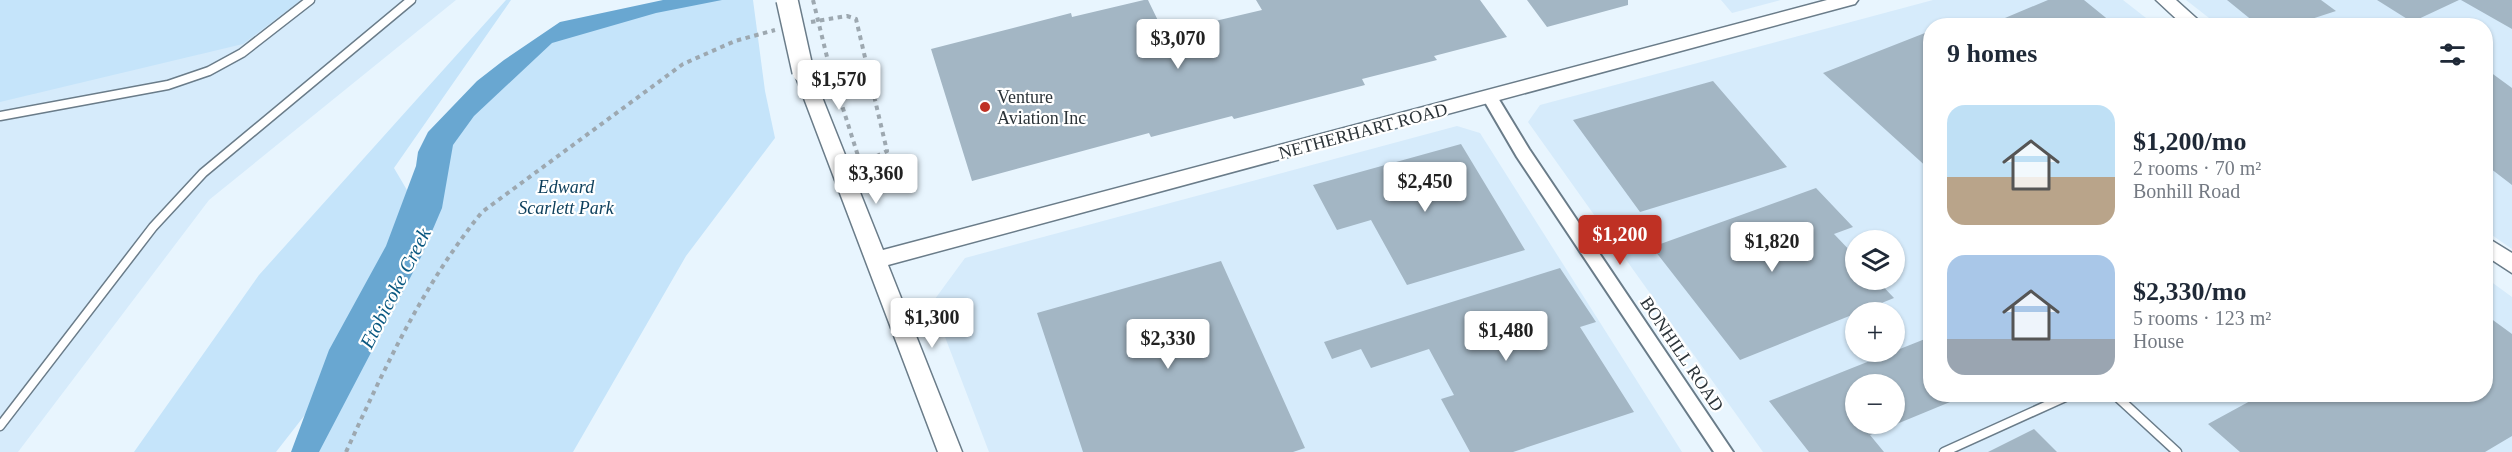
<!DOCTYPE html>
<meta charset="utf-8">
<style>
:root{--surface:#fff;--page:#f6f6f7;--text:#1f2937;--muted:#747a83;--accent:#bf3124}
body{margin:0;font-family:"Times New Roman",serif;background:var(--page);color:var(--text);height:100vh;display:flex;flex-direction:column;font-size:22px;white-space:nowrap}
*{box-sizing:border-box;margin:0}
p{font-size:20px;color:var(--muted)}
.icon{flex:none;width:33px;height:33px;fill:none;stroke:currentColor;stroke-width:2;stroke-linecap:round;stroke-linejoin:round}
.map{position:relative;flex:1;overflow:hidden}
.panel{position:absolute;left:1923px;top:18px;width:570px;height:384px;display:flex;flex-direction:column;background:var(--surface);border-radius:24px;box-shadow:0 2px 4px #0004}
.panel>*{flex:none}
.buttons{position:absolute;left:1845px;top:230px;display:grid;gap:12px}
.buttons a{display:grid;place-items:center;width:60px;height:60px;border-radius:50%;background:var(--surface);box-shadow:0 2px 4px #0004;font-size:30px}
.price{position:absolute;translate:-50% -51px;padding:0 14px;border-radius:6px;background:#fff;color:#222;font-size:20px;line-height:39px;filter:drop-shadow(0 2px 3px #0008)}
.price::after{content:'';position:absolute;left:50%;top:36px;width:18px;height:14px;margin-left:-9px;background:inherit;clip-path:polygon(0 0,100% 0,50% 100%)}
.price.current{background:var(--accent);color:#fff}
ul{padding:0;list-style:none}
li{display:flex;align-items:center;gap:18px;height:150px;padding:0 24px}
li span{display:grid;place-items:center;flex:none;width:168px;height:120px;border-radius:18px;color:#555}
li>.icon{margin-inline-start:auto}
span .icon{width:72px;height:72px;fill:#fffc;stroke-width:1}
li b{font-size:26px}
h2{display:flex;justify-content:space-between;align-items:center;height:72px;padding:0 24px;font-size:26px}
.map>svg:first-child{display:block}
</style>
<div class="map">
<svg width="2512" height="452" viewBox="0 0 2512 452">
<rect width="100%" height="100%" fill="#e8f5fe"/>
<path fill="#d6ebfb" fill-rule="evenodd" d="M 0,0 L 456,0 L 209,200 L 18,452 L 0,452 Z
M 1721,0 L 1781,0 L 1732,13 Z
M 1933,0 L 2123,0 L 2155,25 L 1930,26 L 1930,394 L 2486,394 L 2486,278 L 2512,297 L 2512,452 L 1763,452 L 1528,122 L 1540,105 ZM 1856,240 L 1894,240 L 1894,279 L 1856,279 ZM 1856,312 L 1894,312 L 1894,351 L 1856,351 ZM 1856,384 L 1894,384 L 1894,423 L 1856,423 Z
M 2186,0 L 2512,0 L 2512,249 L 2486,231 L 2486,26 L 2218,25 Z
M 1457,126 L 1480,133 L 1682,452 L 989,452 L 932,303 L 965,258 Z"/>
<path fill="#c5e4fa" d="M 0,0 L 301,0 L 243,44 L 0,102 Z
M 506,0 L 511,0 L 394,168 L 414,202 L 315,402 L 276,452 L 134,452 L 259,275 Z
M 672,0 L 753,0 L 765,91 L 775,138 L 686,256 L 573,452 L 308,452 L 437,146 L 547,39 Z"/>
<path fill="#69a7d1" d="M 663,0 L 722,0 L 656,13 L 552,43 L 474,116 L 453,145 L 442,208 L 421,257 L 319,452 L 291,452 L 329,350 L 386,246 L 416,166 L 418,152 L 428,132 L 477,81 L 504,60 L 560,22 Z"/>
<path fill="#a3b6c4" fill-rule="evenodd" d="M 1144,0 L 1148,0 L 1164,33 L 1262,10 L 1256,0 L 1480,0 L 1507,37 L 1434,56 L 1437,60 L 1362,79 L 1365,85 L 1234,119 L 1232,116 L 1151,137 L 1149,133 L 972,181 L 931,49 L 1071,13 L 1072,17 Z
M 1527,0 L 1628,0 L 1628,5 L 1547,27 Z
M 2048,0 L 2084,0 L 2116,26 L 1986,26 Z
M 2227,0 L 2321,0 L 2336,11 L 2290,26 L 2259,26 Z
M 2377,0 L 2459,0 L 2412,22 Z
M 2461,0 L 2512,0 L 2512,29 Z
M 1930,31 L 1930,170 L 1823,73 Z
M 2486,69 L 2512,88 L 2512,185 L 2486,165 Z
M 1713,81 L 1787,167 L 1640,212 L 1573,120 Z
M 1461,144 L 1525,250 L 1407,285 L 1371,220 L 1337,230 L 1313,185 Z
M 1816,188 L 1853,227 L 1834,234 L 1856,257 L 1856,279 L 1876,279 L 1894,298 L 1740,360 L 1652,247 Z
M 1221,261 L 1305,448 L 1293,452 L 1083,452 L 1037,313 Z
M 1560,268 L 1596,322 L 1580,327 L 1634,412 L 1513,452 L 1470,452 L 1441,399 L 1454,395 L 1429,349 L 1371,368 L 1361,349 L 1332,359 L 1324,342 Z
M 2486,315 L 2512,334 L 2512,436 L 2485,452 L 2240,452 L 2208,424 L 2263,394 L 2486,394 Z
M 1930,337 L 1930,394 L 1967,395 L 1870,435 L 1884,452 L 1809,452 L 1769,401 ZM 1856,384 L 1894,384 L 1894,423 L 1856,423 Z
M 2034,429 L 2057,452 L 1988,452 Z"/>
<g fill="none" stroke-linecap="round" stroke-linejoin="round">
<defs>
<path id="service" d="M 0,116 L 168,85 L 209,71 L 242,53 L 310,0
M 2114,394 L 2177,452
M 0,426 L 153,227 L 203,173 L 411,0
M 1944,452 L 2072,394"/>
<path id="minor" d="M 1490,92 L 1495,93 L 1529,149 L 1733,452 L 1714,452 L 1517,157 L 1482,97 Z"/>
<path id="tertiary" d="M 1827,0 L 1858,0 L 1855,4 L 888,265 L 962,452 L 938,452 L 794,72 L 796,67 L 810,67 L 812,72 L 883,250 Z
M 2156,0 L 2176,0 L 2205,26 L 2184,26 Z
M 2486,237 L 2512,253 L 2512,273 L 2486,256 Z"/>
</defs>
<use href="#service" stroke="#6a7c89" stroke-width="11"/>
<use href="#minor" stroke="#6a7c89" stroke-width="4"/>
<use href="#tertiary" stroke="#6a7c89" stroke-width="3"/>
<path stroke="#9da8b0" stroke-width="4" stroke-dasharray="4.5 4.5" stroke-linecap="butt" d="M 811,22 L 847,16 L 856,19 L 887,151 L 873,158 L 859,159 L 828,61
M 346,452 C 385,367 423,285 482,212 L 683,64 L 735,41 L 775,30"/>
<use href="#service" stroke="#fff" stroke-width="8"/>
<use href="#minor" fill="#fff" fill-rule="evenodd"/>
<use href="#tertiary" fill="#fff" fill-rule="evenodd"/>
<defs>
<path id="tertiary-bridge" d="M 787,0 L 803,72"/>
</defs>
<use href="#tertiary-bridge" stroke="#6a7c89" stroke-width="24" stroke-linecap="butt"/>
<path stroke="#9da8b0" stroke-width="4" stroke-dasharray="4.5 4.5" stroke-linecap="butt" d="M 813,0 L 828,61"/>
<use href="#tertiary-bridge" stroke="#fff" stroke-width="21"/>
</g>
<circle fill="#bf3124" stroke="#fff" stroke-width="2" cx="985" cy="107" r="6"/>
<g text-anchor="middle" stroke-width="4.5" stroke-linejoin="round" paint-order="stroke">
<g font-size="18" fill="#2b3338" stroke="#fff" text-anchor="start">
<text x="997" y="103">Venture<tspan x="997" dy="21">Aviation Inc</tspan></text>
</g>
<g font-size="18" fill="#2b3338" stroke="#fff">
<text transform="translate(1363 131) rotate(-15)" y="6">NETHERHART ROAD</text>
<text transform="translate(1682 354) rotate(56)" y="6">BONHILL ROAD</text>
</g>
<g font-size="18" font-style="italic" fill="#0e405d" stroke="#fff">
<text x="566" y="193">Edward<tspan x="566" dy="21">Scarlett Park</tspan></text>
</g>
<g font-size="20" font-style="italic" fill="#0a5881" stroke="#fff">
<text transform="translate(395 288) rotate(-63)" y="7">Etobicoke Creek</text>
</g>
</g>
</svg>
<div class="buttons">
<a><svg class="icon" aria-label="layers" viewBox="0 0 24 24"><path d="M12 4l9 5-9 5-9-5zM3 14l9 5 9-5"/></svg></a>
<a>+</a>
<a>−</a>
</div>
<b class="price" style="left:1178px;top:70px">$3,070</b>
<b class="price" style="left:839px;top:111px">$1,570</b>
<b class="price" style="left:876px;top:205px">$3,360</b>
<b class="price" style="left:1425px;top:213px">$2,450</b>
<b class="price current" style="left:1620px;top:266px">$1,200</b>
<b class="price" style="left:1772px;top:273px">$1,820</b>
<b class="price" style="left:932px;top:349px">$1,300</b>
<b class="price" style="left:1506px;top:362px">$1,480</b>
<b class="price" style="left:1168px;top:370px">$2,330</b>
<section class="panel">
<h2>9 homes<svg class="icon" aria-label="filters" viewBox="0 0 24 24"><path d="M4 7h16M4 17h16"/><circle cx="9" cy="7" r="2"/><circle cx="15" cy="17" r="2"/></svg></h2>
<ul>
<li><span style="background:linear-gradient(#bfe0f5 60%,#b9a48a 0)"><svg class="icon" aria-label="home" viewBox="0 0 24 24"><path d="M3 11l9-7 9 7M6 9v11h12V9"/></svg></span><div><b>$1,200/mo</b><p>2 rooms · 70 m²</p><p>Bonhill Road</p></div></li>
<li><span style="background:linear-gradient(#a9c7e8 70%,#9aa5b1 0)"><svg class="icon" aria-label="home" viewBox="0 0 24 24"><path d="M3 11l9-7 9 7M6 9v11h12V9"/></svg></span><div><b>$2,330/mo</b><p>5 rooms · 123 m²</p><p>House</p></div></li>
</ul>
</section>
</div>
